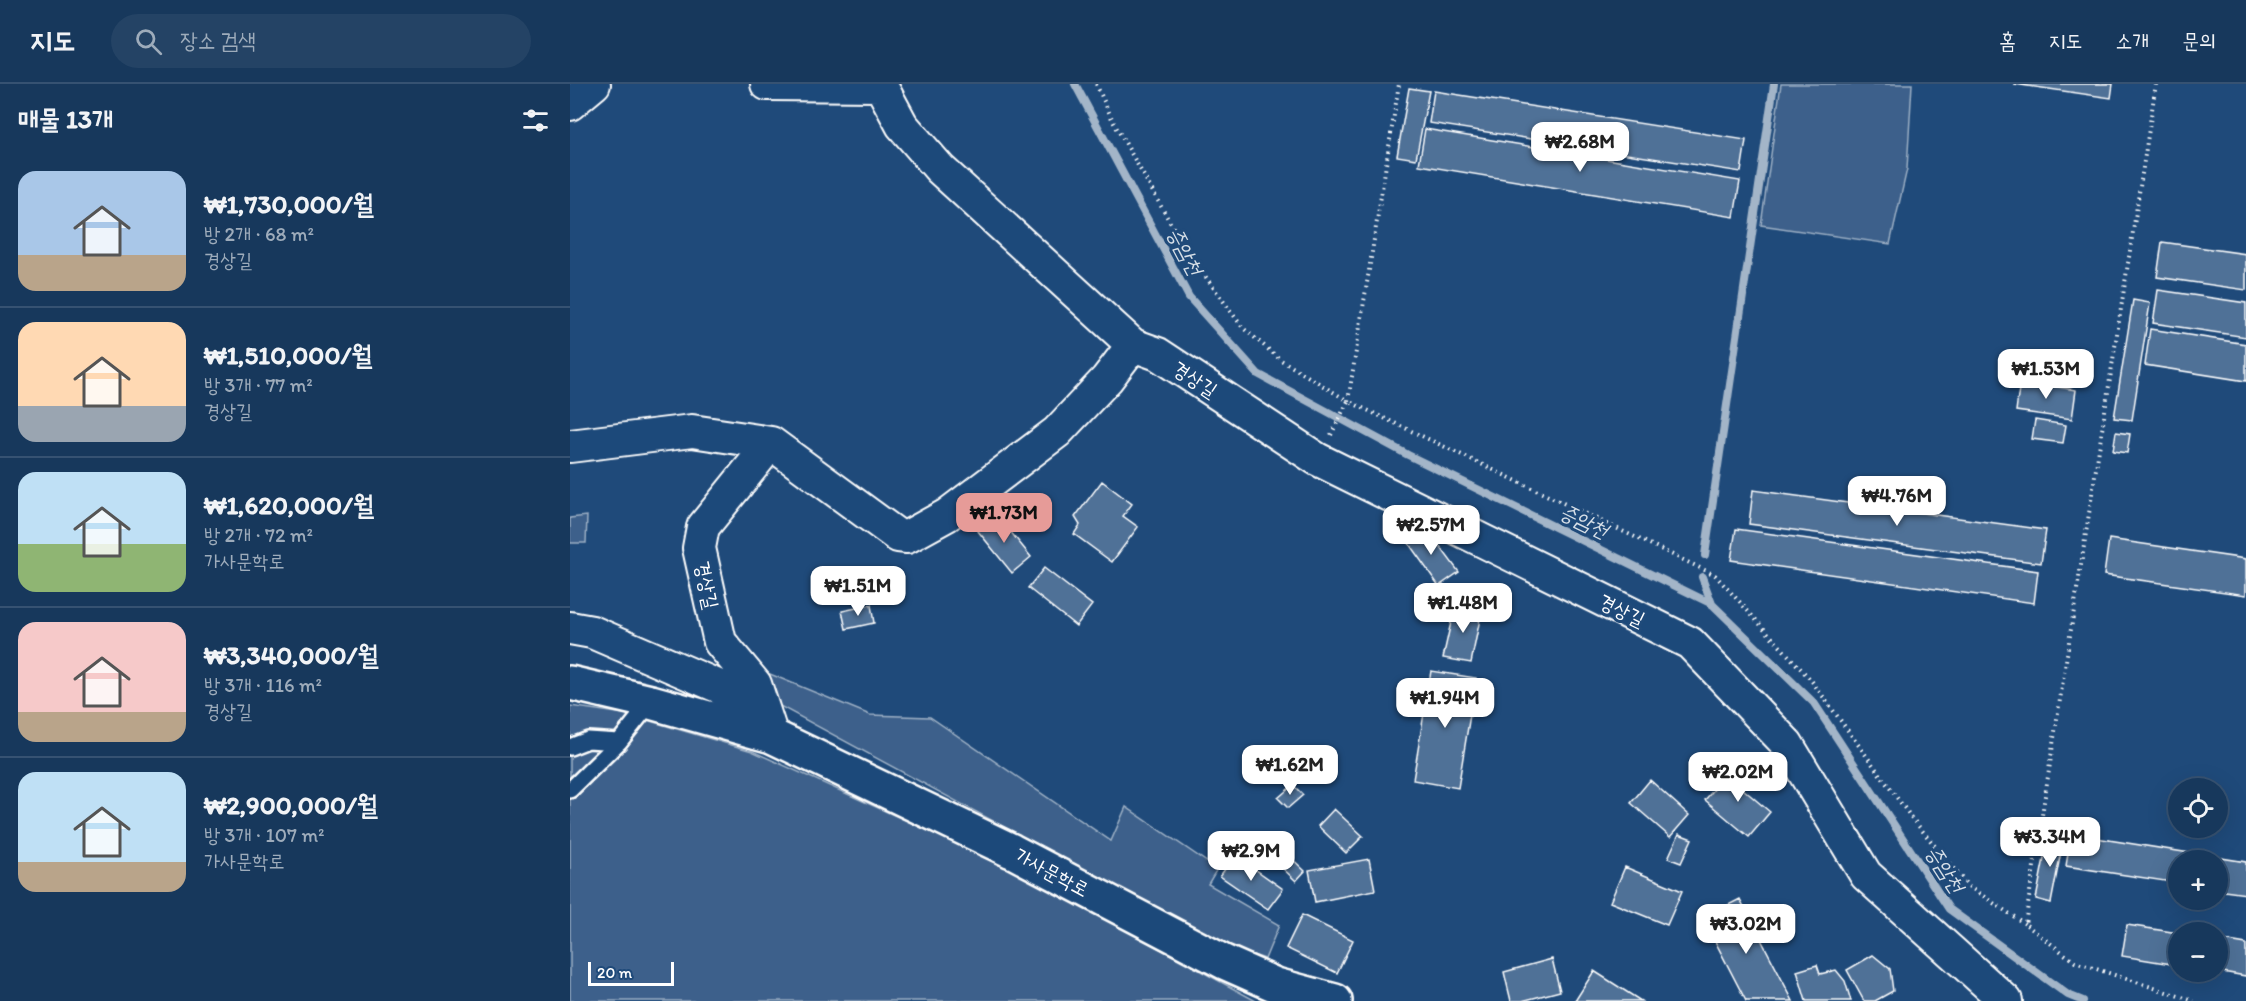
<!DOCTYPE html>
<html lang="ko">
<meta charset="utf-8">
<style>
:root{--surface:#17385c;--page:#244365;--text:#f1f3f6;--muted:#9eacbb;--line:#365272;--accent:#e69b98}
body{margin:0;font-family:Itim,"Poor Story",sans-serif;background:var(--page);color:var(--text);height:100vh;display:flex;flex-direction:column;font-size:22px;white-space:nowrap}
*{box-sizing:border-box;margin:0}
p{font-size:20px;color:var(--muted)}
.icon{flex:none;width:33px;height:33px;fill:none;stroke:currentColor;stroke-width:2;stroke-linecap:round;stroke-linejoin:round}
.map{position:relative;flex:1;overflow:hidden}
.panel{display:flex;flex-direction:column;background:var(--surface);width:570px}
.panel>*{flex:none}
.controls{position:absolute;left:1598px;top:694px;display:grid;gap:12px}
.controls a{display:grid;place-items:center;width:60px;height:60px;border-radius:50%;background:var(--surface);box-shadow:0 6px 24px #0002,0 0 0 2px var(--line);font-size:30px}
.scale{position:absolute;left:18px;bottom:15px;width:86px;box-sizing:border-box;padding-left:6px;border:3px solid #fff;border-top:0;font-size:16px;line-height:21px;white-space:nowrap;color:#fff;-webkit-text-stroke:4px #1f4a7a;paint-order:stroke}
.price{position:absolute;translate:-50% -51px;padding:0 14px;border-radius:12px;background:#fff;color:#222;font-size:20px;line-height:39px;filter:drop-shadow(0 2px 3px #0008)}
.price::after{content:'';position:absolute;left:50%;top:36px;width:18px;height:14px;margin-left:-9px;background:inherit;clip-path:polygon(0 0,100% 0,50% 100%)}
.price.on{background:var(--accent);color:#111}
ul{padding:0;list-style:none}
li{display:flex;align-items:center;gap:18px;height:150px;padding:0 18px}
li+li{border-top:2px solid var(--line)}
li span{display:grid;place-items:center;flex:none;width:168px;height:120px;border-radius:18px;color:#555}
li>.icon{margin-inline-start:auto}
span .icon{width:72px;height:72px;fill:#fffc;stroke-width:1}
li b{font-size:26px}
h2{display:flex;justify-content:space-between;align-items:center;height:72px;padding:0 18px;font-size:26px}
header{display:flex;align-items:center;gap:36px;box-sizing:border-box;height:84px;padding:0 30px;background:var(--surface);border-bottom:2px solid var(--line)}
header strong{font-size:28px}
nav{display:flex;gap:33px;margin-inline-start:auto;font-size:21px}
.search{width:420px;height:54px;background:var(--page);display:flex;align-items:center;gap:15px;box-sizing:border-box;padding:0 21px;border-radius:33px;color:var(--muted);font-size:22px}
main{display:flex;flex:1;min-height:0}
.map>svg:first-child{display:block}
</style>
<header>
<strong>지도</strong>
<div class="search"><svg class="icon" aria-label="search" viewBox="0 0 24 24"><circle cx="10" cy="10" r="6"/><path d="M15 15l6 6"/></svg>장소 검색</div>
<nav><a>홈</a><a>지도</a><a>소개</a><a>문의</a></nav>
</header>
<main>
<section class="panel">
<h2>매물 13개<svg class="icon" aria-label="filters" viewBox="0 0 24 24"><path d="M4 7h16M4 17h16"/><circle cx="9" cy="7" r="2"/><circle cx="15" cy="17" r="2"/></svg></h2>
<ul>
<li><span style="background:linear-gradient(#a9c7e8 70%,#b9a48a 0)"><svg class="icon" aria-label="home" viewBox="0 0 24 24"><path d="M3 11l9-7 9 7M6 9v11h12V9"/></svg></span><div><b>₩1,730,000/월</b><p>방 2개 · 68 m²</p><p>경상길</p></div></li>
<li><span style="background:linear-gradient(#ffd9b3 70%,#9aa5b1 0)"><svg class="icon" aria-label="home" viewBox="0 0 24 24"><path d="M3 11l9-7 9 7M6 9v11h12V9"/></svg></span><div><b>₩1,510,000/월</b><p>방 3개 · 77 m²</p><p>경상길</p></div></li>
<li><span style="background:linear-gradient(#bfe0f5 60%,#8fb573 0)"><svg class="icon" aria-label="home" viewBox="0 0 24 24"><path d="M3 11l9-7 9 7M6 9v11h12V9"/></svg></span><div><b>₩1,620,000/월</b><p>방 2개 · 72 m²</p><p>가사문학로</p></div></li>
<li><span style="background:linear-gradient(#f6c9c9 75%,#b9a48a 0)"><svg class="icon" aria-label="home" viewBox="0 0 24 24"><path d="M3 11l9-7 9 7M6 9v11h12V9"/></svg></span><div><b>₩3,340,000/월</b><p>방 3개 · 116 m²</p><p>경상길</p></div></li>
<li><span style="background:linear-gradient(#bfe0f5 75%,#b9a48a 0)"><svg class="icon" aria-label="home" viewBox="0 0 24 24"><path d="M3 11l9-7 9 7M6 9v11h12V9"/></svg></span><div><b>₩2,900,000/월</b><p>방 3개 · 107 m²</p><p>가사문학로</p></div></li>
</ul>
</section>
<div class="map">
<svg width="1676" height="917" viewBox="0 0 1676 917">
<rect width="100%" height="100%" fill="#1f4a7a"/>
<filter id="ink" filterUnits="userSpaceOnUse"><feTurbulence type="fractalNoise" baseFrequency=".0167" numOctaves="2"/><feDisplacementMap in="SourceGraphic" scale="12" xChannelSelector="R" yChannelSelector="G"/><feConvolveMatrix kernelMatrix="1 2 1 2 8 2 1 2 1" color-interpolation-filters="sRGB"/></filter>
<g filter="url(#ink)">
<path fill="#3c618b" stroke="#9eb0c5" stroke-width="1.5" d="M 1211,0 L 1342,0 L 1337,85 L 1320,160 L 1191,141 Z
M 17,432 L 16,459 L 0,459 L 0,434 Z
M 195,588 L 300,631 L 360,633 L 541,757 L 556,723 L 647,785 L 638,800 L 709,841 L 695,875 L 653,861 L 208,621 Z
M 0,622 L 61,631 L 44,653 L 0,697 Z
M 73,635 L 182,667 L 439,783 L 686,917 L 0,917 L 0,712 Z"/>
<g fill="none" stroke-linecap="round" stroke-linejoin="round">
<path stroke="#a3b5c8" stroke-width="8" d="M 505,0 L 619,213 L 688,290 L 838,371 L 1142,520 L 1244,619 L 1379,825 L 1498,911 L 1513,917
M 1135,471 L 1204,0
M 1132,493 L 1142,520"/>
</g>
<path fill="#507197" stroke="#fff" stroke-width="1.5" d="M 1444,0 L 1543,0 L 1541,14 Z
M 839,4 L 859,7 L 846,75 L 827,72 Z
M 864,7 L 1176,56 L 1171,88 L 859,39 Z
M 855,45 L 1170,97 L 1164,133 L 849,81 Z
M 1592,158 L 1676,170 L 1676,206 L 1587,193 Z
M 1588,206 L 1676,219 L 1676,253 L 1583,239 Z
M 1563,216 L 1580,219 L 1562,336 L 1544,334 Z
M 1580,245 L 1676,260 L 1676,297 L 1575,281 Z
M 1450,297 L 1506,306 L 1502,335 L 1446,327 Z
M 1465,336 L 1496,341 L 1493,359 L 1462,355 Z
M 1546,348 L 1560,350 L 1557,369 L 1543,367 Z
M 532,397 L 562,420 L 553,432 L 568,443 L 542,478 L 504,450 L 510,441 L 505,433 Z
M 1183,406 L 1476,446 L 1471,479 L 1179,440 Z
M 427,431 L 461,473 L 442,489 L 408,447 Z
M 844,442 L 856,458 L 863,453 L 889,488 L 869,502 L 832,450 Z
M 1166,445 L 1468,487 L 1464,519 L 1161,476 Z
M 1539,455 L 1676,475 L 1676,511 L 1534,491 Z
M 474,484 L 522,521 L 506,542 L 458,504 Z
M 885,520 L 912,525 L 901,579 L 873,574 Z
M 301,521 L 304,539 L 276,545 L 272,527 Z
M 861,587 L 906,594 L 888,704 L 843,696 Z
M 1164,682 L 1180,696 L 1173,705 L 1200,728 L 1179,753 L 1135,716 Z
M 1080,696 L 1119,731 L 1100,753 L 1061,719 Z
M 723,701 L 733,711 L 718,724 L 708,714 Z
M 764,725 L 793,752 L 776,769 L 748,742 Z
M 1479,749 L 1494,752 L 1481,819 L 1466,815 Z
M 1109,750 L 1122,755 L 1111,779 L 1098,774 Z
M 1501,750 L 1676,778 L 1676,810 L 1647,806 L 1647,777 L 1608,777 L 1608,799 L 1496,782 Z
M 716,769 L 735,787 L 726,797 L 707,779 Z
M 665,771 L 713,805 L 698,825 L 650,792 Z
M 799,775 L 805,806 L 745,818 L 739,786 Z
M 1055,783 L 1112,807 L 1097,841 L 1040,818 Z
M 1170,815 L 1223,917 L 1176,917 L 1133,834 Z
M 732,831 L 783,856 L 767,889 L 716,864 Z
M 1557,841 L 1608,849 L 1608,881 L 1552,872 Z
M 1647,855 L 1676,860 L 1676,892 L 1647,887 Z
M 1303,871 L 1320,885 L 1323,907 L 1305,917 L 1294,917 L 1277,886 Z
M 982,875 L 990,907 L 952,917 L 941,917 L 934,888 Z
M 1247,881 L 1250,890 L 1266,886 L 1275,897 L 1281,917 L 1236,917 L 1227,887 Z
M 1024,887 L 1071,917 L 1005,917 Z"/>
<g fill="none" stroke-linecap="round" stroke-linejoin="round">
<defs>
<path id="lane" d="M 0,663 L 18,656 L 49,658
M 0,706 L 49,658 L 81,618"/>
<path id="street" d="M 197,0 L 310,1
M 310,0 L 332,41 L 370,85 L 563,261 L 588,270 L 747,375 L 1120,559 L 1217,660 L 1296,791 L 1436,917
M 0,20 L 24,0
M 201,359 L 133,443 L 129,464 L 150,558 L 185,600 L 202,652
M 0,362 L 122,347 L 201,359 L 328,452 L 337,453 L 377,431 L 487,348 L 537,295 L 563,261
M 0,544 L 22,548 L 150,603 L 200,650"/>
<path id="secondary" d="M 0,599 L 81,618 L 202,652 L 442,767 L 654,878 L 706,901 L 765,917"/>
</defs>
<use href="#lane" stroke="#fff" stroke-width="20"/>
<use href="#street" stroke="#fff" stroke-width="36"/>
<use href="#secondary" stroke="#fff" stroke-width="38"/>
<path stroke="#fff" stroke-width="4" stroke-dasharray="1.5 4.5" stroke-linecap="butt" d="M 526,0 L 544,39 L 614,163 L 673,244 L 711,276 L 778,317 L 829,0
M 1586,0 L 1455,840 L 1505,878 L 1624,917
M 761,351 L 778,317 L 1145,491 L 1241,596 L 1341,733 L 1398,802 L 1455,840"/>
<use href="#lane" stroke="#1f4a7a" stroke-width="15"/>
<use href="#street" stroke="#1f4a7a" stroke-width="32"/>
<use href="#secondary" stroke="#1f4a7a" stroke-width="33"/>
</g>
</g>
<g text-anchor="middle" stroke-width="6" stroke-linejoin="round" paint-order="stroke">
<g font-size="20" fill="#fff" stroke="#1f4a7a">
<text transform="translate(625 295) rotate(33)" y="7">경상길</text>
<text transform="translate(137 501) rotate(78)" y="7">경상길</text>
<text transform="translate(1052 526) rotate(26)" y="7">경상길</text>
<text transform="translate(482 788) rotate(28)" y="7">가사문학로</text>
</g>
<g font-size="21" font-style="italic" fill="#d8e0e8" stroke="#1f4a7a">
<text transform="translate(615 167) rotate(62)" y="7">증암천</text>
<text transform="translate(1014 437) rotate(26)" y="7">증암천</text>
<text transform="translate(1375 785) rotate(57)" y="7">증암천</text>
</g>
</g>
</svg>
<div class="controls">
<a><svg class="icon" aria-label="locate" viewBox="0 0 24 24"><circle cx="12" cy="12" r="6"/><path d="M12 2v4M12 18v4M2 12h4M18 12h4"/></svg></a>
<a>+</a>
<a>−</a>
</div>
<div class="scale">20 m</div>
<b class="price" style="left:1010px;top:89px">₩2.68M</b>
<b class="price" style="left:1476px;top:316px">₩1.53M</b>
<b class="price" style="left:1327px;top:443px">₩4.76M</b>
<b class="price on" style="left:434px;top:460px">₩1.73M</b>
<b class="price" style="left:861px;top:472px">₩2.57M</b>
<b class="price" style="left:288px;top:533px">₩1.51M</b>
<b class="price" style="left:893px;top:550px">₩1.48M</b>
<b class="price" style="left:875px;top:645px">₩1.94M</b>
<b class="price" style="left:720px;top:712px">₩1.62M</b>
<b class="price" style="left:1168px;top:719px">₩2.02M</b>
<b class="price" style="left:1480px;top:784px">₩3.34M</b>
<b class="price" style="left:681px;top:798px">₩2.9M</b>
<b class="price" style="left:1176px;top:871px">₩3.02M</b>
</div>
</main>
